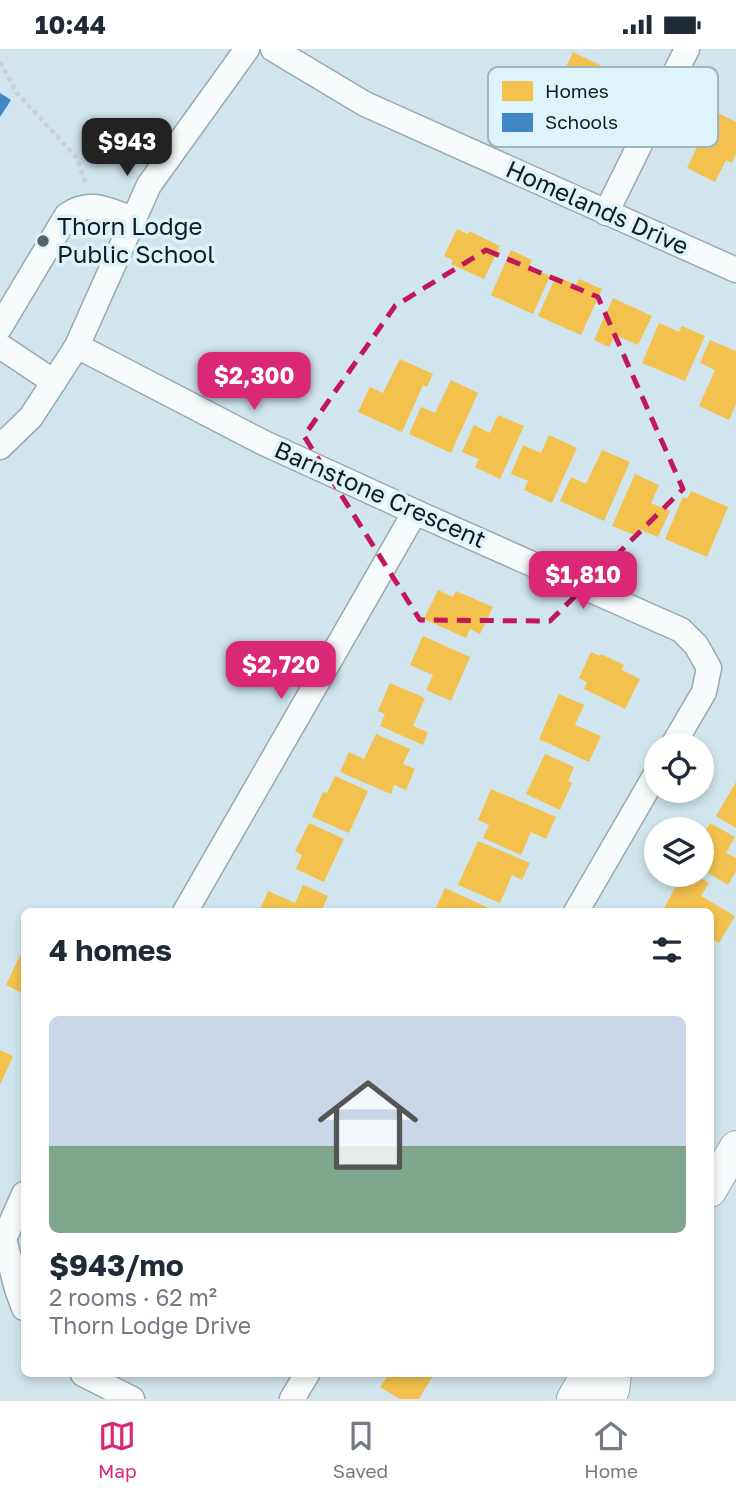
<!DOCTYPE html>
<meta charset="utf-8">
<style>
:root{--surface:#fff;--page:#f2f2f3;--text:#1f2937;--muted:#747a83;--line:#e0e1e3;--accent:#db2777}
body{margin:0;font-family:"Golos Text",sans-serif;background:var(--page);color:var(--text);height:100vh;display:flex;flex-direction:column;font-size:26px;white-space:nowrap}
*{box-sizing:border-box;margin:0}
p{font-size:23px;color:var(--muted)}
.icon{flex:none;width:38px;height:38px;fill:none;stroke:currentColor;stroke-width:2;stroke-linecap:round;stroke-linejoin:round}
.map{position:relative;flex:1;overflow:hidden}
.sheet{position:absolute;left:21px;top:859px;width:693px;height:469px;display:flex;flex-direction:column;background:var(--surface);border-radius:10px;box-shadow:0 4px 10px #0003}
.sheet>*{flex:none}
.tools{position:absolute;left:644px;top:684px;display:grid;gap:14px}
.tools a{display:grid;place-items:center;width:70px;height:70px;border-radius:50%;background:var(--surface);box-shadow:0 4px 10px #0003;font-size:35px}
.price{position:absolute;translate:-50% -60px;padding:0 16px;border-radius:14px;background:var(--accent);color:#fff;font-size:23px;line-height:46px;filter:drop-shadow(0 2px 4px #0008)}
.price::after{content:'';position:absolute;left:50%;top:42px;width:21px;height:16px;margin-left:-10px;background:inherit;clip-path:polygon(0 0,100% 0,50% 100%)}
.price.on{background:#222;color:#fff}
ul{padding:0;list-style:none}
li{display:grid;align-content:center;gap:14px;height:371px;padding:0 28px}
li+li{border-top:2px solid var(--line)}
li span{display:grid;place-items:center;height:217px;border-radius:10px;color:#555}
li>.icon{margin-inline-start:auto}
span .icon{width:126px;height:126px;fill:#fffc;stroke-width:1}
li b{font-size:30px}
h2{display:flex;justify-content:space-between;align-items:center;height:84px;padding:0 28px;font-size:30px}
.status{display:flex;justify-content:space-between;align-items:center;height:49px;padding:0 35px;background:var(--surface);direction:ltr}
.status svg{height:19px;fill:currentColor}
.dock{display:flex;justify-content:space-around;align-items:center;height:98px;border-top:2px solid var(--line);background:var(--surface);font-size:19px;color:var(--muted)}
.dock a{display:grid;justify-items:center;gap:4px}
.dock .on{color:var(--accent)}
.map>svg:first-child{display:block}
</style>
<div class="status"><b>10:44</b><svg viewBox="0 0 49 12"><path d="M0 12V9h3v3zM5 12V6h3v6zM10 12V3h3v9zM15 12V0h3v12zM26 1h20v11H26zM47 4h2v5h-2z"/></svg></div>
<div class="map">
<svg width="736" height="1350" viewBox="0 0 736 1350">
<rect width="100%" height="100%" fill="#d0e5ed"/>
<path fill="#f2c14e" d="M 573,3 L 608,20 L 584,70 L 549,53 Z
M 714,62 L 736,73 L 736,105 L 732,114 L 726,111 L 715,133 L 687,119 Z
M 457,180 L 468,185 L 469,182 L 500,197 L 484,230 L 451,215 L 453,211 L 444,207 Z
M 511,201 L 532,211 L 529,218 L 550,227 L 533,265 L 491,246 Z
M 556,227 L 576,236 L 579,230 L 602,240 L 581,286 L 538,267 Z
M 613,249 L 652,267 L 638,296 L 615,286 L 609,298 L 594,291 Z
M 659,274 L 679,283 L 682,277 L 705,287 L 685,332 L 642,314 Z
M 710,291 L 736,302 L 736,355 L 729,371 L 699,357 L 715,321 L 700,314 Z
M 400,310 L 433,325 L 427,338 L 423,336 L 402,383 L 358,363 L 370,338 L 383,344 Z
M 451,331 L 478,344 L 451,404 L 409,385 L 421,358 L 435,364 Z
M 498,366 L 524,377 L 500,430 L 475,418 L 479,410 L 462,403 L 474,376 L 490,384 Z
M 549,386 L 577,399 L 552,454 L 524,441 L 528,432 L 511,425 L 523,396 L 541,404 Z
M 602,401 L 630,413 L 604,472 L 560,452 L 571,428 L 586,435 Z
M 635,425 L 659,436 L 651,454 L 670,462 L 658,488 L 639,480 L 637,487 L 612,477 Z
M 691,442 L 728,458 L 707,508 L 665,490 L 683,448 L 687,450 Z
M 438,541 L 453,548 L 456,542 L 493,558 L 480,585 L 470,580 L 466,589 L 424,570 Z
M 423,587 L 470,608 L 451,652 L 426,641 L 433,626 L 410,616 Z
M 591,603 L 600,607 L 601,605 L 624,616 L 622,621 L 640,630 L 625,660 L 584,640 L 587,633 L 579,629 Z
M 390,634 L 425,649 L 413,677 L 428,683 L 423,696 L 380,677 L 385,665 L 378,662 Z
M 559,645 L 584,656 L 575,676 L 601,687 L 589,713 L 539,690 Z
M 376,685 L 410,700 L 403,715 L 415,720 L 406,741 L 394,736 L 391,745 L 340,723 L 349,703 L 364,710 Z
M 545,705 L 574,718 L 568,732 L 572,734 L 560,761 L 526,745 Z
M 335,727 L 368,742 L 349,784 L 312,768 L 323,743 L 327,744 Z
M 736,733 L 736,779 L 716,767 Z
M 491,740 L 556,768 L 546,790 L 531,783 L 521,806 L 483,789 L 489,776 L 478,771 Z
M 309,774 L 344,790 L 324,833 L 296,820 L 302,806 L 295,802 Z
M 710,774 L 735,788 L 726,804 L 736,809 L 736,822 L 728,836 L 702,820 L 702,789 Z
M 478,792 L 530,814 L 522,831 L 512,826 L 500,854 L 458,836 Z
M 682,826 L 696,826 L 709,834 L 701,847 L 735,867 L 719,894 L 710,889 L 710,863 L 662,863 Z
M 303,836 L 328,847 L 321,863 L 259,863 L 268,842 L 295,854 Z
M 445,839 L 489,859 L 487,863 L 434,863 Z
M 24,898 L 24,945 L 6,936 Z
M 0,1001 L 13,1007 L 0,1036 Z
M 389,1325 L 434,1325 L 419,1350 L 400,1350 L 380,1338 Z"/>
<path fill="#3f88c5" d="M 0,44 L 11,51 L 0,68 Z"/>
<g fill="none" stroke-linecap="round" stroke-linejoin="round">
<defs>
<path id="minor" d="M 273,0 L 365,55 L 736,221
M 606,164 L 687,0
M 0,278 L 67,166 C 92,150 107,161 133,170
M 0,297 L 54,333
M 77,297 L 262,393 L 415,463 L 681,581 L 696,596 L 709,619 L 704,643 L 673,696
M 0,398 L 31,368 L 77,297 L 149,136 L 247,0
M 185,863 L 415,463
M 576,863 L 656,725
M 24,1145 L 4,1190 L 17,1240 L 24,1259
M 83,1325 L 132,1350
M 292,1350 L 307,1325"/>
<path id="major" d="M 710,1142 L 736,1098
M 573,1350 L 585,1329 L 590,1325
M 608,1350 L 613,1341 L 615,1325"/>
</defs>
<use href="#minor" stroke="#99a9af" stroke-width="27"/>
<use href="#major" stroke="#99a9af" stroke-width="34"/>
<path stroke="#cad1d3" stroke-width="4.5" stroke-dasharray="5 3.5" stroke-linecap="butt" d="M 0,13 L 17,44 L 76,108 L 86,135"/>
<use href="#minor" stroke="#f8fbfc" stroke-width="24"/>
<use href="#major" stroke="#f8fbfc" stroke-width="32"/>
</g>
<path fill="none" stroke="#c2185b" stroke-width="5" stroke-dasharray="14 9" stroke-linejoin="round" d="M 486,201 L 598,248 L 683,440 L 550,572 L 420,571 L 304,387 L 395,257 Z"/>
<circle fill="#536369" stroke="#def4fd" stroke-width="2.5" cx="43" cy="192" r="7"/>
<g text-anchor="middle" stroke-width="7" stroke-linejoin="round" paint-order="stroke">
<g font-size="24" fill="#0f1d22" stroke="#def4fd">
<text transform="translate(597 159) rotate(24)" y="8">Homelands Drive</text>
<text transform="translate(380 446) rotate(24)" y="8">Barnstone Crescent</text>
</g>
<g font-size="24" fill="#0f1d22" stroke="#def4fd" text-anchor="start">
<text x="57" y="186">Thorn Lodge<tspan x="57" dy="28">Public School</tspan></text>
</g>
</g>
<rect x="488" y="18" width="230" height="80" rx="10" fill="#def4fd" stroke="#a0b4bb" stroke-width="2"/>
<rect x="502" y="32" width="31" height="20" fill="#f2c14e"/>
<rect x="502" y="64" width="31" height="19" fill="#3f88c5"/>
<g font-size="19" fill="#0f1d22">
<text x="545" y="49">Homes</text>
<text x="545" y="80">Schools</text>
</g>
</svg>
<div class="tools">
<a><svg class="icon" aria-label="locate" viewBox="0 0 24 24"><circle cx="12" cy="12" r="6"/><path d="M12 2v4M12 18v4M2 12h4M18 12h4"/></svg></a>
<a><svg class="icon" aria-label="layers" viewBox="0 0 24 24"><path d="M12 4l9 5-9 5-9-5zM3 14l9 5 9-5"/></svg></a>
</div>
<b class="price on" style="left:127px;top:129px">$943</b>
<b class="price" style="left:254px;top:363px">$2,300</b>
<b class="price" style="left:583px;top:562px">$1,810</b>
<b class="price" style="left:281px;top:652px">$2,720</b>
<section class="sheet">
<h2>4 homes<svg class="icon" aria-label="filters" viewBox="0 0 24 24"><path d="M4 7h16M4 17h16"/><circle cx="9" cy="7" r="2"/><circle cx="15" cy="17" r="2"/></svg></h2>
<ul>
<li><span style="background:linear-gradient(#c9d6e8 60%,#7fa58c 0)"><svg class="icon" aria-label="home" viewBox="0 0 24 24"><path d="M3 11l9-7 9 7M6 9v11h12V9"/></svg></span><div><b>$943/mo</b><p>2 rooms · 62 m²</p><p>Thorn Lodge Drive</p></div></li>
</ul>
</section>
</div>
<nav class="dock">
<a class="on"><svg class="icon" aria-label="map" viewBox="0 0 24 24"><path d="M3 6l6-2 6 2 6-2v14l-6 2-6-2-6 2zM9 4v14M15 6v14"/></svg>Map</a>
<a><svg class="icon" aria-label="saved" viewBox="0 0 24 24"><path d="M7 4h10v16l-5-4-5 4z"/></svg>Saved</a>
<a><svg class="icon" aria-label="home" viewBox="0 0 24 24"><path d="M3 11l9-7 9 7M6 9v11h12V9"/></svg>Home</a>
</nav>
